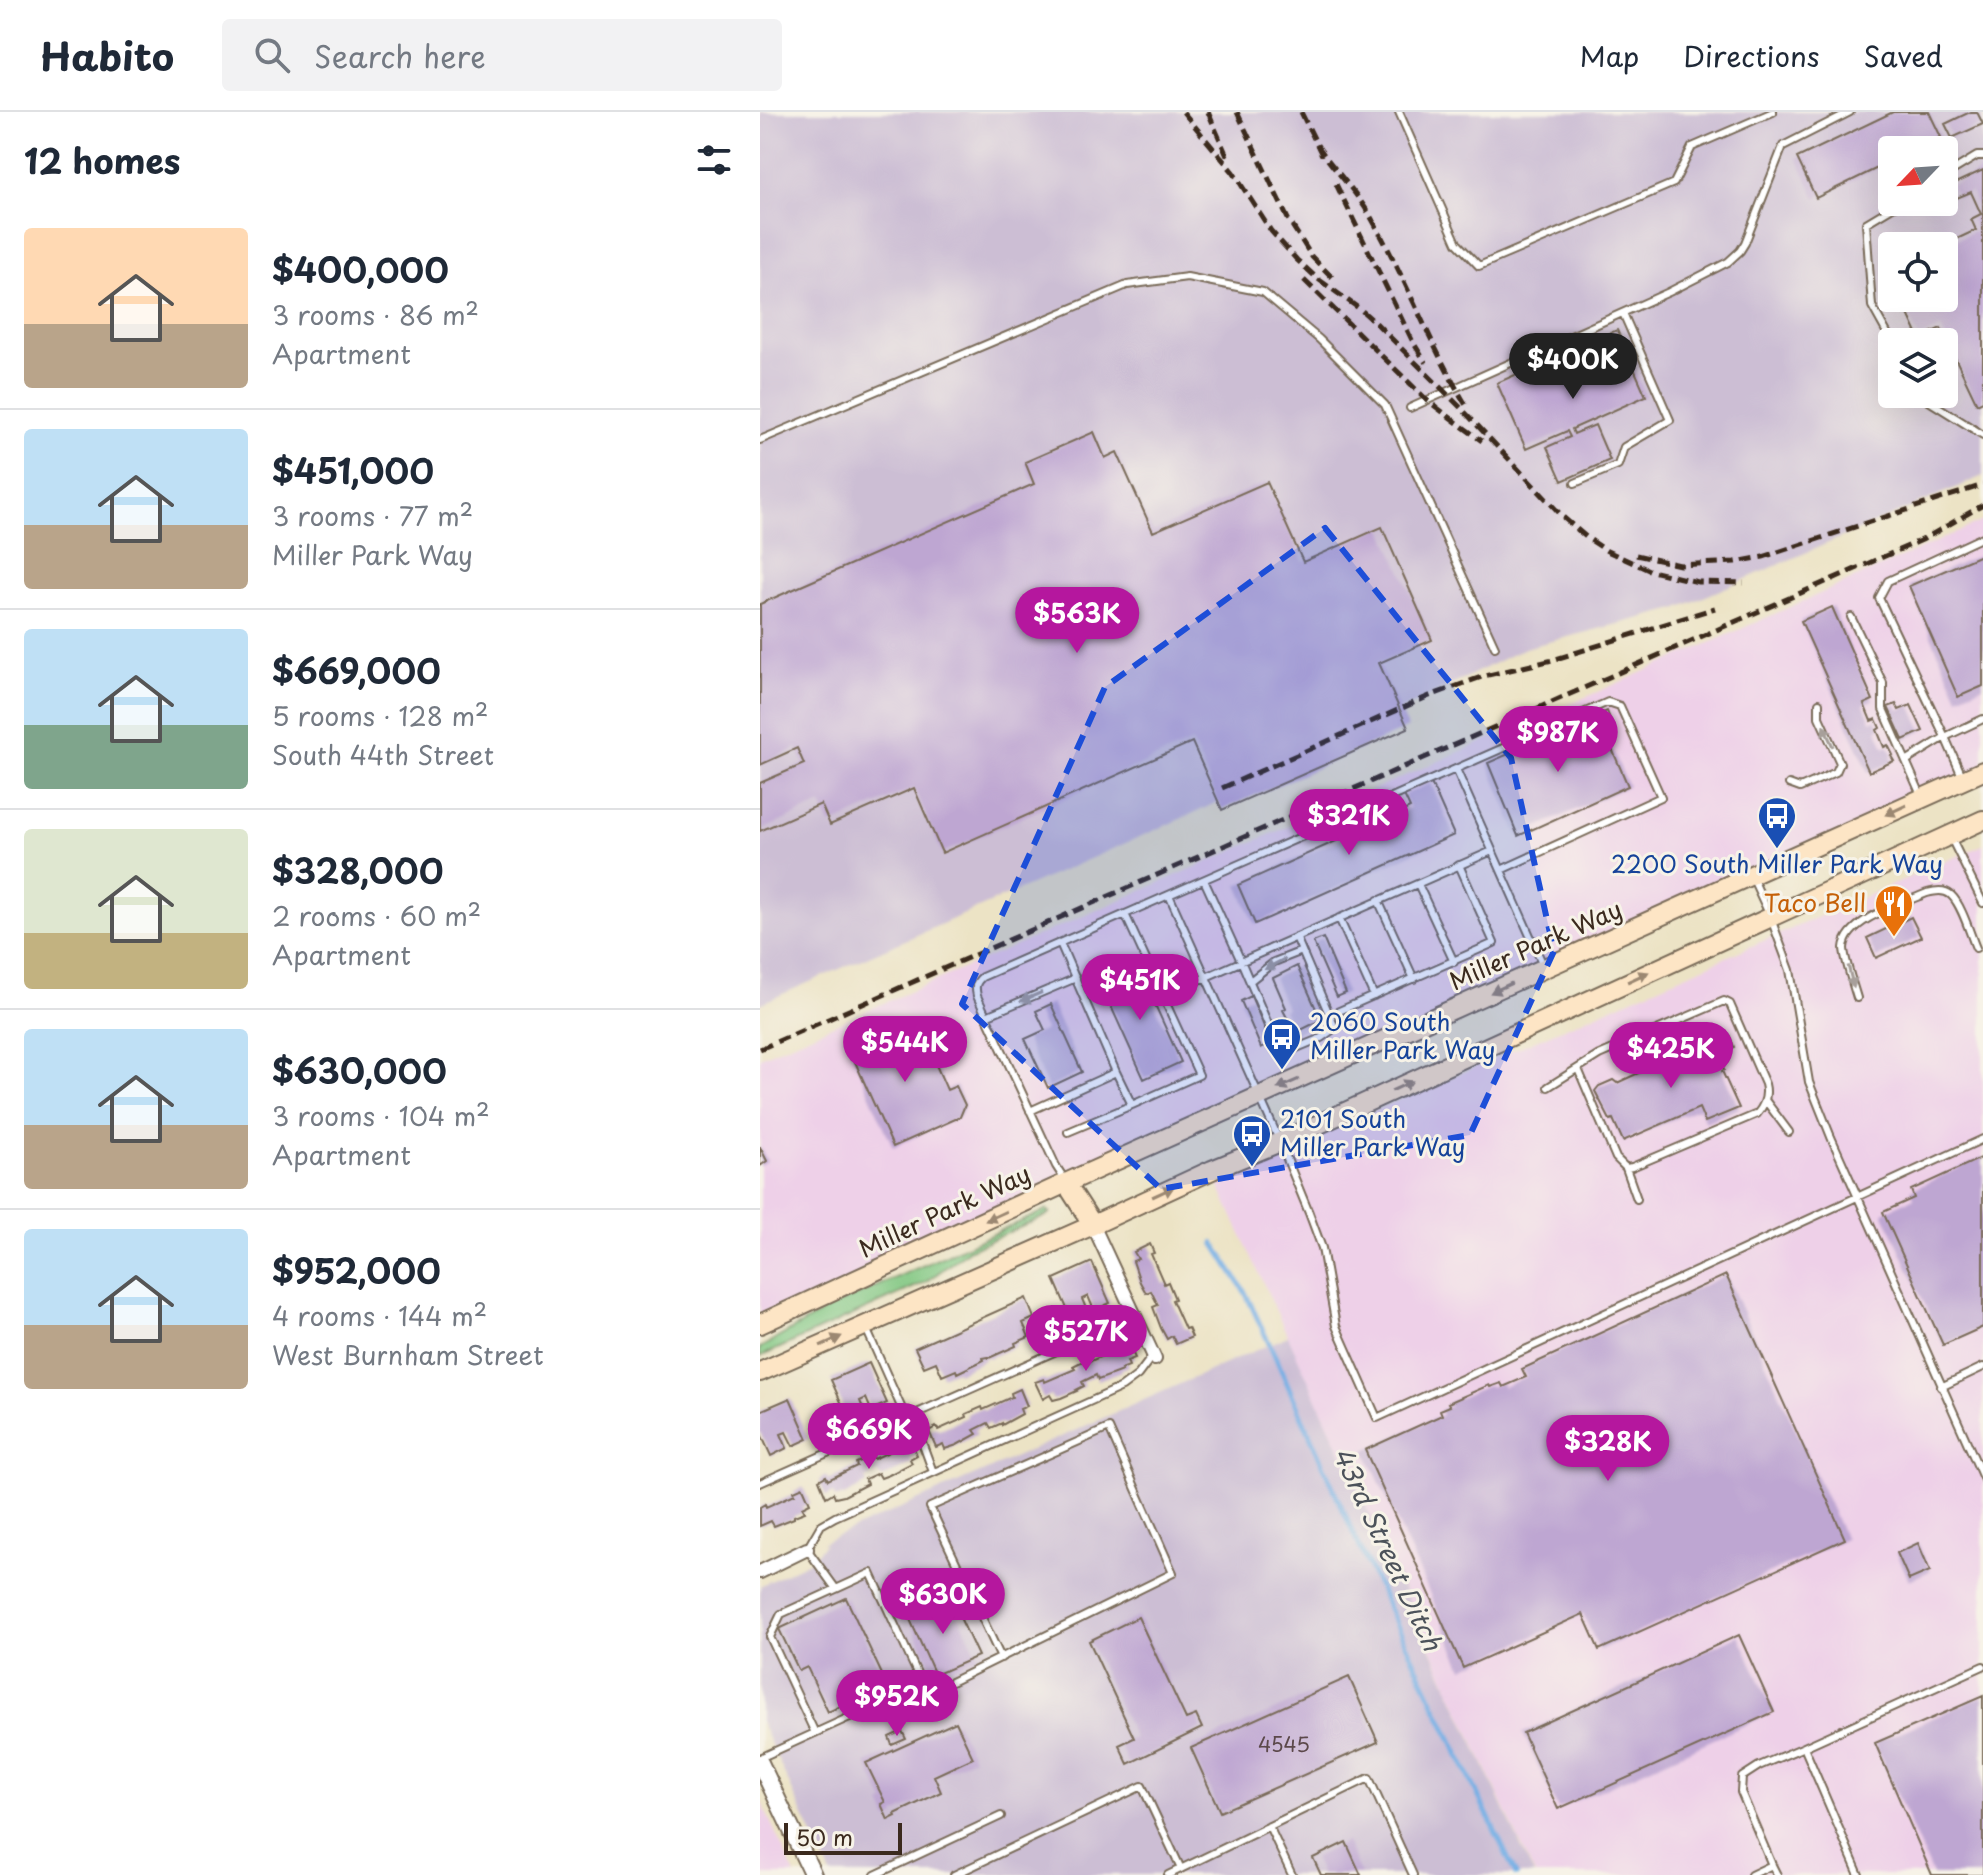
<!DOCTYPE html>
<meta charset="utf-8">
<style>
:root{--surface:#fff;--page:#f2f2f3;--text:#1f2937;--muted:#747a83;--line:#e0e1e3;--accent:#b5179e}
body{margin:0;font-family:"Playpen Sans",sans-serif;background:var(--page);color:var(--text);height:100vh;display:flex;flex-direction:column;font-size:30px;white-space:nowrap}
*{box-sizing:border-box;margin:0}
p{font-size:26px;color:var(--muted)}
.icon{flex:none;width:44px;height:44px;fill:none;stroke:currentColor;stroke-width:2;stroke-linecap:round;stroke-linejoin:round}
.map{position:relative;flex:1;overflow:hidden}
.sheet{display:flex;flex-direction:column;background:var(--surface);width:760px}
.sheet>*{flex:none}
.needle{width:52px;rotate:245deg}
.tools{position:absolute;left:1118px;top:24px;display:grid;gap:16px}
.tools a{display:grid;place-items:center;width:80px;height:80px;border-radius:8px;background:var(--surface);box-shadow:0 8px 32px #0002;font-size:40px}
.scale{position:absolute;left:24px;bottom:20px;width:118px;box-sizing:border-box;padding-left:8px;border:4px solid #3b2a1e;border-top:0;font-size:22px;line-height:28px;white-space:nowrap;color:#3b2a1e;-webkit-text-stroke:6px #f7f3e8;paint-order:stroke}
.price{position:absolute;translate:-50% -68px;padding:0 18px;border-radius:28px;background:var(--accent);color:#fff;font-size:26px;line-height:52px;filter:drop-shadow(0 2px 4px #0008)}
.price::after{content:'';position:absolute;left:50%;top:48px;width:24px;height:18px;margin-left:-12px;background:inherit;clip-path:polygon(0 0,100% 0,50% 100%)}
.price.on{background:#222;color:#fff}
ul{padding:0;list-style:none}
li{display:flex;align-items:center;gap:24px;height:200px;padding:0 24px}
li+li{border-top:2px solid var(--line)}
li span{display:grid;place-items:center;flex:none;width:224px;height:160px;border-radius:8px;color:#555}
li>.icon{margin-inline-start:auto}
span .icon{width:96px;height:96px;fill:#fffc;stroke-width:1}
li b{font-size:34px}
h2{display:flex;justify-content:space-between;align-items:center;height:96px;padding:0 24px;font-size:34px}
header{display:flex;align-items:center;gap:48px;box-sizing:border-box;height:112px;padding:0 40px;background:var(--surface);border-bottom:2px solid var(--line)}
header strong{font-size:38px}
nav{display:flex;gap:44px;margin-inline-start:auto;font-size:28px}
.search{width:560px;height:72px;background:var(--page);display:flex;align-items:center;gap:20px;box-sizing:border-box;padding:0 28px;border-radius:8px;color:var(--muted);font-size:30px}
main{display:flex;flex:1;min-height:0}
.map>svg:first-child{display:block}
</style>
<header>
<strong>Habito</strong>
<div class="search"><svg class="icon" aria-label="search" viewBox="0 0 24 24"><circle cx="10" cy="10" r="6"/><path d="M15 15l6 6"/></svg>Search here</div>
<nav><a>Map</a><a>Directions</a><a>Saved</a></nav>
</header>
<main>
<section class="sheet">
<h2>12 homes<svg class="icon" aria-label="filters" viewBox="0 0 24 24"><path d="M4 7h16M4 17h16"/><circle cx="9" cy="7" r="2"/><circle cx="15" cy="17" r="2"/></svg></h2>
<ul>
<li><span style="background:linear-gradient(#ffd9b3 60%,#b9a48a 0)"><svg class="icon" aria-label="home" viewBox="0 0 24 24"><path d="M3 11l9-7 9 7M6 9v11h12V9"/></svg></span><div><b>$400,000</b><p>3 rooms · 86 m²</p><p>Apartment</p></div></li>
<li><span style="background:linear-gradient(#bfe0f5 60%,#b9a48a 0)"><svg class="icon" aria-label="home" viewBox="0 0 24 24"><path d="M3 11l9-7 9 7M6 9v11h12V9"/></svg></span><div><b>$451,000</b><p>3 rooms · 77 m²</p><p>Miller Park Way</p></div></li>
<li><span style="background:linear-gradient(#bfe0f5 60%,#7fa58c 0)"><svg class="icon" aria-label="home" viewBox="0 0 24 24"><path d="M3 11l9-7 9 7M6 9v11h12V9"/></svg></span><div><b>$669,000</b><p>5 rooms · 128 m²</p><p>South 44th Street</p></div></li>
<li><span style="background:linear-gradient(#dfe7d0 65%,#c2b280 0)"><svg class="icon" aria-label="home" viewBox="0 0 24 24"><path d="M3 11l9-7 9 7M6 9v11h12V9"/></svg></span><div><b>$328,000</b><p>2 rooms · 60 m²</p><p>Apartment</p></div></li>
<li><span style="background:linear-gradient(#bfe0f5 60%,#b9a48a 0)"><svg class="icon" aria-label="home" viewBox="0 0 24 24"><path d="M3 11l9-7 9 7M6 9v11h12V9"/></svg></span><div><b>$630,000</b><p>3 rooms · 104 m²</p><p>Apartment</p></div></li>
<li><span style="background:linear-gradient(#bfe0f5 60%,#b9a48a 0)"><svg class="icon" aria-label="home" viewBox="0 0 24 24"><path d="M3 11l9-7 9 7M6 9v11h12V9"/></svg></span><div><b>$952,000</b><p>4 rooms · 144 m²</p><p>West Burnham Street</p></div></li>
</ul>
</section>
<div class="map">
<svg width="1223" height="1763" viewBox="0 0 1223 1763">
<rect width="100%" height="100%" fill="#f7f3e8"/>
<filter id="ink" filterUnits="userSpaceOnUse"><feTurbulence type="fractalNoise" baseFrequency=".0125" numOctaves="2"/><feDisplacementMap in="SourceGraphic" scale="16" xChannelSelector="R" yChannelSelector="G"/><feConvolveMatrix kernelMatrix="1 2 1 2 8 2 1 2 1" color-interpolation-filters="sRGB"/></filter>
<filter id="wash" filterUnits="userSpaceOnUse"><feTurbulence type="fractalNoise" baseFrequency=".006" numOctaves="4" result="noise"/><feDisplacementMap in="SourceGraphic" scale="32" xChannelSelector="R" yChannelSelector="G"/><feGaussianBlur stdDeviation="1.8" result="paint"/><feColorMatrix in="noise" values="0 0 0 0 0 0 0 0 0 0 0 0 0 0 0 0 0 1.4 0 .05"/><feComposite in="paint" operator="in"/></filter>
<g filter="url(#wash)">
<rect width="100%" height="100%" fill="#ece3c5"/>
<path fill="#eed0e8" d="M 1223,409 L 1223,660 L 0,1212 L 0,945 L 943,534 Z
M 1223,733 L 1223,1763 L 775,1763 L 456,1068 Z
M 0,1687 L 35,1763 L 0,1763 Z"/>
<path fill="#ccbed4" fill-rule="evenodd" d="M 0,0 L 1223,0 L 1223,364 L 916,497 L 765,536 L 443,697 L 0,892 ZM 1132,38 L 1184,38 L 1184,90 L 1132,90 ZM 1132,134 L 1184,134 L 1184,186 L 1132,186 ZM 1132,230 L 1184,230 L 1184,282 L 1132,282 Z
M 528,1224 L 774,1763 L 71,1763 L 0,1609 L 0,1474 L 49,1450 L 65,1432 L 62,1431 Z"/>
<path fill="#81c782" stroke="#5e7850" stroke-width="2" d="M 287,1098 L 290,1101 L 284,1105 L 210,1137 L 166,1170 L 0,1245 L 0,1236 L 77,1192 Z"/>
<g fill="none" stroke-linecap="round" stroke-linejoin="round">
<path stroke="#74afe5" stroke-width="5" d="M 454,1131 L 485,1180 L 515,1244 L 595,1425 L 756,1763"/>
</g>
<g id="blocks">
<path fill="#bea6d2" d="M 1133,0 L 1169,0 L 1181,25 L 1155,38 L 1132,38 L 1132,49 L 1056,86 L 1037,46 Z
M 1210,0 L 1217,0 L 1223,12 L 1192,26 L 1185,12 Z
M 1223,58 L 1223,289 L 1217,292 L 1181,216 L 1159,226 L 1148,202 L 1169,192 L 1166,186 L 1184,186 L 1184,133 L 1216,118 L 1211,107 L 1221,102 L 1211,80 L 1197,86 L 1191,73 Z
M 857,218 L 886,284 L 812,317 L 814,322 L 835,313 L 850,348 L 802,369 L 787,335 L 810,325 L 807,319 L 766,337 L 737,271 Z
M 334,320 L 345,346 L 357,340 L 393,420 L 507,370 L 543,450 L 622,415 L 672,528 L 619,551 L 648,616 L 462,698 L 432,630 L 182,741 L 154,676 L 70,713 L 61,692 L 0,719 L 0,671 L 44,652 L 37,636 L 0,653 L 0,492 L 274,372 L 265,350 Z
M 1223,442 L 1223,574 L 1198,585 L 1149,474 Z
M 1072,495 L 1113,588 L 1104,592 L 1111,609 L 1116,607 L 1120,616 L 1117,618 L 1124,635 L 1128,633 L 1133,643 L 1131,644 L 1134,649 L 1109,660 L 1041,509 Z
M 1136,592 L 1139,598 L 1151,593 L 1163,619 L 1143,628 L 1128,595 Z
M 847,599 L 852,612 L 843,616 L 868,674 L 758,724 L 728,651 Z
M 671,671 L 694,723 L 495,812 L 478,773 L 650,696 L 644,683 Z
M 1151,805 L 1161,825 L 1116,846 L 1107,826 Z
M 563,826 L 586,881 L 577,885 L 553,830 Z
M 377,853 L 421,950 L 384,967 L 340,870 Z
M 537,854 L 561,908 L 535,921 L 523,898 L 526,896 L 513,866 Z
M 491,884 L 511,931 L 501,936 L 481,889 Z
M 291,892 L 322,960 L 288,976 L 265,927 L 285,918 L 276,899 Z
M 158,912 L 187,978 L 196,974 L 205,993 L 200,1005 L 133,1035 L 88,934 L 124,917 L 128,925 Z
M 969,922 L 974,935 L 958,942 L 964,958 L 962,959 L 979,996 L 945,1010 L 939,996 L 863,1029 L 853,1007 L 850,1008 L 835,979 L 839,974 L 853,968 L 857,971 L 881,960 L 880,957 L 907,945 L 908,948 L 921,943 L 920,941 L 934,935 L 933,932 L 947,926 L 948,928 L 950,927 L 951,929 Z
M 0,1035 L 7,1049 L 0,1054 Z
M 1223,1045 L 1223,1215 L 1183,1233 L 1123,1100 L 1154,1086 L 1151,1078 Z
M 390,1132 L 394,1141 L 391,1142 L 404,1172 L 408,1170 L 415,1187 L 412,1188 L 425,1217 L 428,1216 L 432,1225 L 416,1232 L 412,1224 L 407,1227 L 401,1216 L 393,1195 L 398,1193 L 391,1179 L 386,1181 L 380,1170 L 373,1149 L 378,1147 L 374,1140 Z
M 332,1150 L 350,1191 L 334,1198 L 328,1184 L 322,1187 L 328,1201 L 312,1208 L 294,1167 Z
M 966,1163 L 1085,1427 L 839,1538 L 823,1502 L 703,1556 L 605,1338 L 682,1303 L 680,1298 L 690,1294 L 688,1291 L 729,1273 L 730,1275 L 741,1271 L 743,1275 L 766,1265 L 762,1257 Z
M 266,1186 L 274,1206 L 263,1211 L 269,1225 L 255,1231 L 256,1234 L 229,1246 L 228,1245 L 223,1246 L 224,1248 L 197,1261 L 196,1258 L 182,1264 L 176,1250 L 164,1255 L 155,1236 Z
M 367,1229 L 375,1246 L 367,1249 L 369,1254 L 361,1257 L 362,1259 L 338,1268 L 336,1263 L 322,1270 L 324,1274 L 316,1278 L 317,1279 L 301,1286 L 293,1288 L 290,1283 L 283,1287 L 275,1270 L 284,1267 L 285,1270 L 315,1257 L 313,1254 L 329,1246 L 331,1249 L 360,1236 L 359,1233 Z
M 109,1251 L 127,1291 L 111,1298 L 106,1286 L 100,1289 L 105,1301 L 89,1308 L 71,1268 Z
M 260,1277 L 267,1294 L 260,1297 L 262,1302 L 242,1313 L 242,1311 L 231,1316 L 228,1311 L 214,1318 L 217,1322 L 197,1333 L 185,1337 L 183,1332 L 176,1335 L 169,1319 L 176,1315 L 178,1318 L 207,1305 L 206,1302 L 222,1295 L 223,1298 L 252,1285 L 251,1281 Z
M 30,1286 L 48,1327 L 33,1334 L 26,1320 L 21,1322 L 27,1336 L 11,1344 L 0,1320 L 0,1299 Z
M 150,1327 L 157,1343 L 150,1347 L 152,1351 L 129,1363 L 121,1366 L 118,1361 L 105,1367 L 107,1372 L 84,1384 L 75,1386 L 73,1381 L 66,1385 L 59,1368 L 66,1364 L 68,1368 L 97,1354 L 96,1351 L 112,1344 L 114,1347 L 142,1334 L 141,1331 Z
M 43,1375 L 50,1391 L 42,1395 L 45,1400 L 34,1404 L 34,1406 L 14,1414 L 11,1409 L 0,1414 L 0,1395 L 5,1392 L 6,1395 L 35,1382 L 34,1379 Z
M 1158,1431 L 1170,1459 L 1149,1468 L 1137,1441 Z
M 190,1484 L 218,1544 L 175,1563 L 148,1503 Z
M 86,1486 L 127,1573 L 68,1600 L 47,1555 L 39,1559 L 19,1517 Z
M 378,1505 L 426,1607 L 436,1603 L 442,1616 L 368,1652 L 359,1633 L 374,1626 L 329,1529 Z
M 979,1523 L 1014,1600 L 798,1697 L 763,1621 Z
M 589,1565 L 618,1630 L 460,1700 L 431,1636 Z
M 1223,1584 L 1223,1763 L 1172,1763 L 1115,1631 Z
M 196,1610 L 213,1646 L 174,1664 L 181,1680 L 135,1702 L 136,1704 L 128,1708 L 121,1692 L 125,1690 L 106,1651 Z
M 142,1619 L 146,1627 L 132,1633 L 129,1625 Z
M 586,1730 L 601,1763 L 561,1763 L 553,1746 Z"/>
</g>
</g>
<g filter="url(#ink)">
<use href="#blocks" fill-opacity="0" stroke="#796b58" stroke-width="2"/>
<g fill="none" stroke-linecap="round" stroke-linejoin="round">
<defs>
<path id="service" d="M 639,0 L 697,131 L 719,154 L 914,71 L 932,35 L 1013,0
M 1184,64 L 1217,44 L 1223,44
M 1132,230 L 1112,194 L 1106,111 L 1141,90
M 1161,282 L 1164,286 L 1223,323
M 650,296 L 909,180 L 968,150 L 980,139 L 985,131 L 1023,34 L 1090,0
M 0,328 L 367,173 L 427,165 L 503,180 L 559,227 L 625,293 L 735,535
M 815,371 L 858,353 L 864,335 L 910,308 L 863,201
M 1091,505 L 1123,571 L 1123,597 L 1146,649
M 696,657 L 783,853
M 1202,664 L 1185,625 L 1119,486 L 1128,469 L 1223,425
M 1029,672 L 1040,676 L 1076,660 L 1080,651 L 1059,605 L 1059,591
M 1161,683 L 1146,649 L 1185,625 L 1223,607
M 1191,726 L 1223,791
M 993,767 L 1010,804 L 1030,858 L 1049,970 L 1071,1025 L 1223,1366
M 444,768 L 481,849 L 511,919 L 532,938 L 561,926 L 575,916 L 536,825
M 658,772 L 694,850
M 409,783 L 520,1030 L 549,1101 L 562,1136 L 576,1214 L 617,1306 L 1223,1027
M 618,788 L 654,867
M 365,802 L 439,963 L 372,993
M 579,806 L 614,884
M 490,869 L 514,850 L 542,839
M 403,884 L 732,739
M 1097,886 C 1094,876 1084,845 1084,836 C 1086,807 1144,791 1167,781 C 1175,779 1184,777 1191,783 C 1202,793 1210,822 1216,836
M 570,903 L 734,831 L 699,753
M 226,904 L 316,866
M 788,975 L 839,943 L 964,889 L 970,892 L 1005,972 C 1008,984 1005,993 997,1002 L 872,1055 L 866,1056 L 856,1046 L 818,957
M 1005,988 L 1029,1020
M 270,999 L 356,960 L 300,831
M 308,1020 L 372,993 L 356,960
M 866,1056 L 877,1087
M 305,1068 L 296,1054 L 217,884 C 215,875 215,871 222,865 L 848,590 L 860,594 L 901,685 L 741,758
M 105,1214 L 146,1306
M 1181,1275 L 1223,1255
M 152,1303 L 173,1360
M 0,1371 L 375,1204
M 162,1572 L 183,1574 L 413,1461 L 349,1316 L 170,1395 L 241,1546
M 55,1621 L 10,1525 L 21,1502 L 76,1477
M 0,1646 L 162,1572 L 111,1461 L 76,1477 L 47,1437 L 61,1413 L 75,1405 L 362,1275 L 378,1263 L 393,1243
M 509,1714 L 532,1763
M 1012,1753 L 981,1680 L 982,1665 L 999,1654 L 1044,1635
M 115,1763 L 241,1704
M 194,1763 L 382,1674 L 421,1757
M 408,1763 L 609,1666 L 653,1763
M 991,1763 L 1012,1753 L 1017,1763
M 1099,1763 L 1044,1635 L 1223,1554"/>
<path id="minor" d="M 333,1113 L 395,1247
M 0,1460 L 47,1437"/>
<path id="tertiary" d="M 0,1651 L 53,1763"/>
<path id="secondary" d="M 306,1071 L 333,1113
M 0,1212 L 306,1071 L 1223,659
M 0,1260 L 333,1113 L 452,1058 L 520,1030 L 1223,708"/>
</defs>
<use href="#service" stroke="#796b58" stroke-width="10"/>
<use href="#minor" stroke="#796b58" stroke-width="16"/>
<use href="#tertiary" stroke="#796b58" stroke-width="20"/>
<use href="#secondary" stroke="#796b58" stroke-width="22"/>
<use href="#service" stroke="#fff" stroke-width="6"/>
<use href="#minor" stroke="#fff" stroke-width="12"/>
<use href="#tertiary" stroke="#fff" stroke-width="16"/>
<use href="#secondary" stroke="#fde5c5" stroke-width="18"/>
<path stroke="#3b2a1e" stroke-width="5" stroke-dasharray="12 6" stroke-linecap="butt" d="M 423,0 L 473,60 L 511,119 L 537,148 L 558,167 L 601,198 L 617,212 L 702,297 L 804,406 L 826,425 L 847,439 L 891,459 L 938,470 L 984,471
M 448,0 L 467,44
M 477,0 L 528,107 L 552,145 L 573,166
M 541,0 L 562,43
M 557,33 C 574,58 597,80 612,107 C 646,167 670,233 706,293
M 576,72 L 653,230 L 666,251
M 544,168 L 668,289 L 722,329
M 876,443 L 920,453 L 975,450 L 1003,445 L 1223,373
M 462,676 L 667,585 L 724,564 L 793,548 L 955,496
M 0,937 L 1125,444 L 1162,428 L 1223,393"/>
</g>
<defs><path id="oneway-solid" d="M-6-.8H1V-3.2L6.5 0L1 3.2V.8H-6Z" transform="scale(2)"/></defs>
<g fill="#a79f9a">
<use href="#oneway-solid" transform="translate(1068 624) rotate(-115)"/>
<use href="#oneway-solid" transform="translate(515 852) rotate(152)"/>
<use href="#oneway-solid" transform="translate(1091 865) rotate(76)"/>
<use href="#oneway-solid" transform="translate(271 885) rotate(157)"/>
</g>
<g fill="#9c8872">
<use href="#oneway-solid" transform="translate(1136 698) rotate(155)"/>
<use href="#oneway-solid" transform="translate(878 865) rotate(-25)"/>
<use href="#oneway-solid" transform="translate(741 876) rotate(155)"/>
<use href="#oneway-solid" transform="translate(528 972) rotate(156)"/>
<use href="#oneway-solid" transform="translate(642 974) rotate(-25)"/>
<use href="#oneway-solid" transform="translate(403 1080) rotate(-25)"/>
<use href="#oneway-solid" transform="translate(236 1104) rotate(155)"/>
<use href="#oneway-solid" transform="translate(71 1229) rotate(-24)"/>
</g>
</g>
<path fill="#1d4ed8" fill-opacity="0.2" stroke="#1d4ed8" stroke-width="6" stroke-dasharray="16 10" stroke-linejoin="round" d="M 565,416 L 751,646 L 794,839 L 710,1023 L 401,1077 L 202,892 L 345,575 Z"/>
<defs>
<symbol id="bus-pin" viewBox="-11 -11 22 30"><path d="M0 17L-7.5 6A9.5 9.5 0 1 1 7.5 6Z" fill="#1a4fb4" stroke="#f7f3e8"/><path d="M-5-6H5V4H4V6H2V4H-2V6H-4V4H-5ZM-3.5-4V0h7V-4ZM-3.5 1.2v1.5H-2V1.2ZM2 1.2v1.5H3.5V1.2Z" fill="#fff"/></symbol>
<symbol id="restaurant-pin" viewBox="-11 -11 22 30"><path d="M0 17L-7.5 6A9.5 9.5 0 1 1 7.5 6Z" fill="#e8710a" stroke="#f7f3e8"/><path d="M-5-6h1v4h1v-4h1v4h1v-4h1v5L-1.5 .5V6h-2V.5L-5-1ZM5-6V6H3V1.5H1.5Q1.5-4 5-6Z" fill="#fff"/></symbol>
</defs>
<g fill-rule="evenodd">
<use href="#bus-pin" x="995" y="682" width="44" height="60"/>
<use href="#restaurant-pin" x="1112" y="770" width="44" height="60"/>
<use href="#bus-pin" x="500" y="903" width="44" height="60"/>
<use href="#bus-pin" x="470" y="1000" width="44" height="60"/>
</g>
<g text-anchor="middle" stroke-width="6" stroke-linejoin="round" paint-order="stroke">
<g font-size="20" fill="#5c494b">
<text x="524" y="1640">4545</text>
</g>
<g font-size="24" fill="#164399" stroke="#f7f3e8" text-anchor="start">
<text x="1017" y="761" text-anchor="middle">2200 South Miller Park Way</text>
<text x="550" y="919">2060 South<tspan x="550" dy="28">Miller Park Way</tspan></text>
<text x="520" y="1016">2101 South<tspan x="520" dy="28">Miller Park Way</tspan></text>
</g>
<g font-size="24" fill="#c56008" stroke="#f7f3e8" text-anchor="end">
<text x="1106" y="800">Taco Bell</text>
</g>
<g font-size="24" fill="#3b2a1e" stroke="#f7f3e8">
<text transform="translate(776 834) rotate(-24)" y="8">Miller Park Way</text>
<text transform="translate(185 1100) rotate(-25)" y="8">Miller Park Way</text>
</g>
<g font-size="26" font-style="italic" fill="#4c525a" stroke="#f7f3e8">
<text transform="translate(627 1437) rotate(65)" y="9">43rd Street Ditch</text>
</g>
</g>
</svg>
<div class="tools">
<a><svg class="needle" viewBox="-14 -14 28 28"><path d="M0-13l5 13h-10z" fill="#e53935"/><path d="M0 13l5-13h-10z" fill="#747a83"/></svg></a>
<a><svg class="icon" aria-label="locate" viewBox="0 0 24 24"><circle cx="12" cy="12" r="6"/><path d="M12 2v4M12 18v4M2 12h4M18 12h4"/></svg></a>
<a><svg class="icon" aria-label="layers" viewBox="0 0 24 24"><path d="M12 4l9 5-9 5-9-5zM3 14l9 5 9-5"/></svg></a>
</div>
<div class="scale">50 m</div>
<b class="price on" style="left:813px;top:289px">$400K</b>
<b class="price" style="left:317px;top:543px">$563K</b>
<b class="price" style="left:798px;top:662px">$987K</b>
<b class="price" style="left:589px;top:745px">$321K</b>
<b class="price" style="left:380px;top:910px">$451K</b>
<b class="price" style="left:145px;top:972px">$544K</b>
<b class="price" style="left:911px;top:978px">$425K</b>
<b class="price" style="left:326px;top:1261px">$527K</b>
<b class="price" style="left:109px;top:1359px">$669K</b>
<b class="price" style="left:848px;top:1371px">$328K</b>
<b class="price" style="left:183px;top:1524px">$630K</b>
<b class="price" style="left:137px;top:1626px">$952K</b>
</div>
</main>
